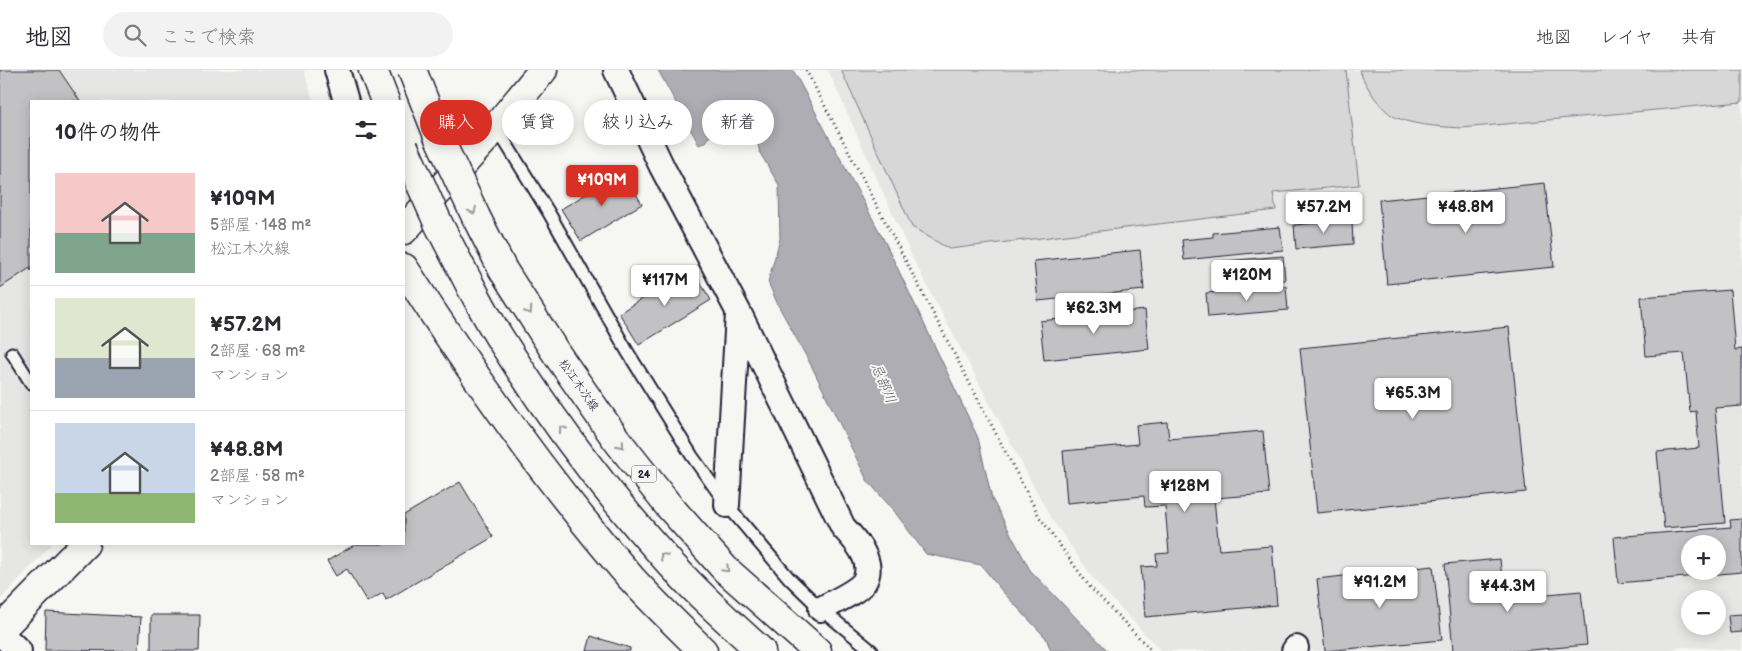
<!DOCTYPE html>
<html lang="ja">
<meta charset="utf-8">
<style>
:root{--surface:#fff;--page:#f2f2f3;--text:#2b2b33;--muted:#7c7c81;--line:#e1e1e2;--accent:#d93025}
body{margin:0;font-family:"Balsamiq Sans","Klee One",sans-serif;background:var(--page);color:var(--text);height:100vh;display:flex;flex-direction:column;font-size:19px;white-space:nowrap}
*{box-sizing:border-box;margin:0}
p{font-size:16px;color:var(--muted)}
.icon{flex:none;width:28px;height:28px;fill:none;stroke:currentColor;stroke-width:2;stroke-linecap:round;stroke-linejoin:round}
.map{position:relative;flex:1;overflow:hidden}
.side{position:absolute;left:30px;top:30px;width:375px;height:445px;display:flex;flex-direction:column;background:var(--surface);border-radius:0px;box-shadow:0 2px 12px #0003}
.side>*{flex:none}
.hud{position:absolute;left:420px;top:30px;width:475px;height:45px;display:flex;gap:10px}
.tools{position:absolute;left:1681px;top:465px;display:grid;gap:10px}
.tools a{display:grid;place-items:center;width:45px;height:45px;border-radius:50%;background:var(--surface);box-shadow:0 2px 12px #0003;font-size:25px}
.price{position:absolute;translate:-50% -42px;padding:0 11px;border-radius:5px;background:#fff;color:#222;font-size:16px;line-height:32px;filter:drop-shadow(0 1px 2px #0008)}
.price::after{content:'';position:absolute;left:50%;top:30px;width:15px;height:11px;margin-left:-8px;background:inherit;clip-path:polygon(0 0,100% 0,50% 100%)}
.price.current{background:var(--accent);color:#fff}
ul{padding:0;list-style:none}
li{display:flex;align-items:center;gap:15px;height:125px;padding:0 25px}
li+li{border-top:1px solid var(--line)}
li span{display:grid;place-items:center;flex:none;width:140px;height:100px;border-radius:0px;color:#555}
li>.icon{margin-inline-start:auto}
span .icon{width:60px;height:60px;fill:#fffc;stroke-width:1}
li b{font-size:21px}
h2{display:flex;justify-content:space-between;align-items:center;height:60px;padding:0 25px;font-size:21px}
.chip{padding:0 18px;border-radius:22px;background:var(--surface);box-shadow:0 2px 12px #0003;font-size:18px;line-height:45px}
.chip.current{background:var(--accent);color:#fff}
header{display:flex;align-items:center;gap:30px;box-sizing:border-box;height:70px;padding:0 25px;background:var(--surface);border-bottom:1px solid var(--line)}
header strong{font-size:24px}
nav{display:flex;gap:28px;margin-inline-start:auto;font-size:18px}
.search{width:350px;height:45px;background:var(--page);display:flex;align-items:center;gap:12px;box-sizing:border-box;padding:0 18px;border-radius:28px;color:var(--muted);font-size:19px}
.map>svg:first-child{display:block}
</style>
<header>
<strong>地図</strong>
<div class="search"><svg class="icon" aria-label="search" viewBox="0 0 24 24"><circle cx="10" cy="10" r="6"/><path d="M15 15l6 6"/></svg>ここで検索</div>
<nav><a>地図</a><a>レイヤ</a><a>共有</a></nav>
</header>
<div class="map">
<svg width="1742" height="581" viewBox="0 0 1742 581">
<rect width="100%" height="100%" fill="#f6f6f2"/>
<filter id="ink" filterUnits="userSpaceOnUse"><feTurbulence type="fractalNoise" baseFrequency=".02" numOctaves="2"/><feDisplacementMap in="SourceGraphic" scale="10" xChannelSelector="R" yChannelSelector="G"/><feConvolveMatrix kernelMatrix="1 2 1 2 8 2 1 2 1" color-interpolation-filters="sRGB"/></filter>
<g filter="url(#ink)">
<path fill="#e6e6e4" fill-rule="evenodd" d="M 0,0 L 304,0 L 313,31 L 31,31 L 31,474 L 52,474 L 0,530 Z
M 828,0 L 1742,0 L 1742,580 L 1681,577 L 1666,581 L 1161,581 L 1096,512 L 1049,445 L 912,187 ZM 1690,474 L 1718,474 L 1718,501 L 1690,501 ZM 1690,529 L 1718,529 L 1718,556 L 1690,556 Z"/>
<path fill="#d7d7d7" stroke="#7c7c89" d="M 841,0 L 1346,0 L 1359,115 L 1273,123 L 1276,140 L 949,179 L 912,157 Z
M 1359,0 L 1742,0 L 1742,32 L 1462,58 C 1443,57 1405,55 1390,44 C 1376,33 1366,16 1359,0 Z"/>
<path fill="#adadb3" stroke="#757583" d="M 658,0 L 793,0 L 886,174 L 948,304 L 978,368 L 992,429 L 1030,500 L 1108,581 L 1051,581 L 1046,568 L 1002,521 L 981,495 L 926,484 L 894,441 L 867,410 L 812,297 L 778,235 L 768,212 L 780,169 L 779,115 L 760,83 L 753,54 L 737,40 L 722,48 L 706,72 L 699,75 Z"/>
<path fill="#c2c2c4" stroke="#22223b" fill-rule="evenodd" d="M 0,0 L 59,0 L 80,31 L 31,31 L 31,201 L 30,198 L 0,218 Z
M 623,102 L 642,134 L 581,171 L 561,139 Z
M 1545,113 L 1554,197 L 1387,214 L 1379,130 Z
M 1352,150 L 1353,174 L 1296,179 L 1294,155 Z
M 1280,157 L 1283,180 L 1184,190 L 1182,170 L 1213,167 L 1213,163 Z
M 1140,180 L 1144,220 L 1038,231 L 1034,191 Z
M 1283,186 L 1285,210 L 1217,217 L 1215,192 Z
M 691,198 L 711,230 L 639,275 L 619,243 Z
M 1286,216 L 1288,240 L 1208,247 L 1206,223 Z
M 1730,220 L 1735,280 L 1742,279 L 1742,336 L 1715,338 L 1725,453 L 1664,458 L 1657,382 L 1699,378 L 1696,341 L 1690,342 L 1684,283 L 1646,286 L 1641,227 Z
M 1145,240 L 1149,279 L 1044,290 L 1040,251 Z
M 1509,257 L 1526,422 L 1317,443 L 1300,278 Z
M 1167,352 L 1169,369 L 1263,361 L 1269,424 L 1214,428 L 1219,480 L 1272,476 L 1277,535 L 1145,547 L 1141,497 L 1157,496 L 1156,484 L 1169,483 L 1165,436 L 1145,437 L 1144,426 L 1067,433 L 1063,381 L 1138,374 L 1136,355 Z
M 460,412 L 493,467 L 386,530 L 383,523 L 367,532 L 347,499 L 336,506 L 327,491 L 356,474 L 404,474 L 404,445 Z
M 1742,449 L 1742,502 L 1618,513 L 1614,467 L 1731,457 L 1730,450 ZM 1690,474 L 1718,474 L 1718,501 L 1690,501 Z
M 1500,489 L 1504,528 L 1581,521 L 1587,575 L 1520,581 L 1453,581 L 1445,494 Z
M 1433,496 L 1442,570 L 1325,581 L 1317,509 Z
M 46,542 L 141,547 L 139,581 L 45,580 Z
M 1742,544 L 1742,562 L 1730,563 L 1728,545 Z
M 151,545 L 200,545 L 199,581 L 151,581 Z
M 591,566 L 630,578 L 630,581 L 587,581 Z"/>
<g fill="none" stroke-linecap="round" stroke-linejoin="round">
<defs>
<path id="service" d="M 496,57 L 549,143 L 627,281 L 692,386 L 727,435 L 789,508 L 821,539 L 872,581
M 12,283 L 31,313"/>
<path id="minor" d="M 337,0 L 346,31
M 616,0 L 662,97 L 738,241 L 843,457 C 855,470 876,492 864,512 C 857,522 832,533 821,539
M 727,435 L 738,244
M 0,563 L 19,581
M 1294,581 L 1296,578"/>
<path id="tertiary" d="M 404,198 C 473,306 547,411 631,508 C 654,533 679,557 703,581"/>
<path id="secondary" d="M 404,160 L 496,57 L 543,0
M 0,560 L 85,474"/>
<path id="primary" d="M 373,0 L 385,31
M 503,200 L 556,283 L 616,369 L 668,435 L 725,499 L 817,581
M 471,217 C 482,237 492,257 505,276 C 553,352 608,425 668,491 C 697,523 729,552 761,581"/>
</defs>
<use href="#service" stroke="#22223b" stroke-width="15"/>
<use href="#minor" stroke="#22223b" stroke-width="28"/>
<use href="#tertiary" stroke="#22223b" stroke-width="31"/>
<use href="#secondary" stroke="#22223b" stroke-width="31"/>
<use href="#primary" stroke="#22223b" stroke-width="31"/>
<path stroke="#22223b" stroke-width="3" stroke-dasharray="1 4" stroke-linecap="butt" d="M 806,0 L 1039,446 L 1089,516 L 1152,581"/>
<use href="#service" stroke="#f6f6f2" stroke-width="11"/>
<use href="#minor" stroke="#f6f6f2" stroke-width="24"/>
<use href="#tertiary" stroke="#f6f6f2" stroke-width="28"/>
<use href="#secondary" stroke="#f6f6f2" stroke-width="28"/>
<use href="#primary" stroke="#f6f6f2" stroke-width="28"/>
<defs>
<path id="primary-bridge" d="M 412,0 L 439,68 L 476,147 L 503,200
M 404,77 L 439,155 L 471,217"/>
</defs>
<use href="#primary-bridge" stroke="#22223b" stroke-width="31" stroke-linecap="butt"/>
<use href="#primary-bridge" stroke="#f6f6f2" stroke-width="28"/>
</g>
<defs><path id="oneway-chevron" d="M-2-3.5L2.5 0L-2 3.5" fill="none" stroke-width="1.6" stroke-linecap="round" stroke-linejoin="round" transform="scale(1.25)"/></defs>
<g stroke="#9797a0">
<use href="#oneway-chevron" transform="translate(473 141) rotate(65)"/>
<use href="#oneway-chevron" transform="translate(529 241) rotate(57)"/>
<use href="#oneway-chevron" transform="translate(562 359) rotate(-125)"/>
<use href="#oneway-chevron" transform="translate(621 375) rotate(52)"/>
<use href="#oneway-chevron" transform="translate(663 486) rotate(-131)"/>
<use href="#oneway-chevron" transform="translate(726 499) rotate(45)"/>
</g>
</g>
<g text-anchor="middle" stroke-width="4" stroke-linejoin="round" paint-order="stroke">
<rect fill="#f6f6f2" stroke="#626272" stroke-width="1" x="631.5" y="395.5" width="25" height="17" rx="4"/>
<g font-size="11" font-weight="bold" fill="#22223b">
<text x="644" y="408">24</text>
</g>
<g font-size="12" fill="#22223b" stroke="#f6f6f2">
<text transform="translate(579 315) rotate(55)" y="4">松江木次線</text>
</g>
<g font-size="14" font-style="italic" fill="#535365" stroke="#f6f6f2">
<text transform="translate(884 313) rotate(67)" y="5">忌部川</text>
</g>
</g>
</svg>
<div class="tools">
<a>+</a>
<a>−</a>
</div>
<b class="price current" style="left:602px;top:137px">¥109M</b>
<b class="price" style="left:1324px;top:164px">¥57.2M</b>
<b class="price" style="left:1466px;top:164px">¥48.8M</b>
<b class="price" style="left:1247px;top:232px">¥120M</b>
<b class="price" style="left:665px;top:237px">¥117M</b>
<b class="price" style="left:1094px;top:265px">¥62.3M</b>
<b class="price" style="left:1413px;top:350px">¥65.3M</b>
<b class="price" style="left:1185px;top:443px">¥128M</b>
<b class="price" style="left:1380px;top:539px">¥91.2M</b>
<b class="price" style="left:1508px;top:543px">¥44.3M</b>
<div class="hud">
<a class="chip current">購入</a>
<a class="chip">賃貸</a>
<a class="chip">絞り込み</a>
<a class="chip">新着</a>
</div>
<section class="side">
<h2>10件の物件<svg class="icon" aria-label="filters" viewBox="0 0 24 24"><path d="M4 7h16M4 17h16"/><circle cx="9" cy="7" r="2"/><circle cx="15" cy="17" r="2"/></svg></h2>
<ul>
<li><span style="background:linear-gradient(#f6c9c9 60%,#7fa58c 0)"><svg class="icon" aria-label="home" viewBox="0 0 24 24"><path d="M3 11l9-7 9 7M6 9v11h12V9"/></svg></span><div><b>¥109M</b><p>5部屋 · 148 m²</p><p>松江木次線</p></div></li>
<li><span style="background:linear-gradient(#dfe7d0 60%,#9aa5b1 0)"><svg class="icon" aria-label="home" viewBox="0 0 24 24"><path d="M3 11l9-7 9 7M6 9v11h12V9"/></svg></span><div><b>¥57.2M</b><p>2部屋 · 68 m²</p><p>マンション</p></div></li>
<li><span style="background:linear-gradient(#c9d6e8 70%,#8fb573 0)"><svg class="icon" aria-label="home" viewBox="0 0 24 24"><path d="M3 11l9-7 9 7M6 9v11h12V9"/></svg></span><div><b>¥48.8M</b><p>2部屋 · 58 m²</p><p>マンション</p></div></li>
</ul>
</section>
</div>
